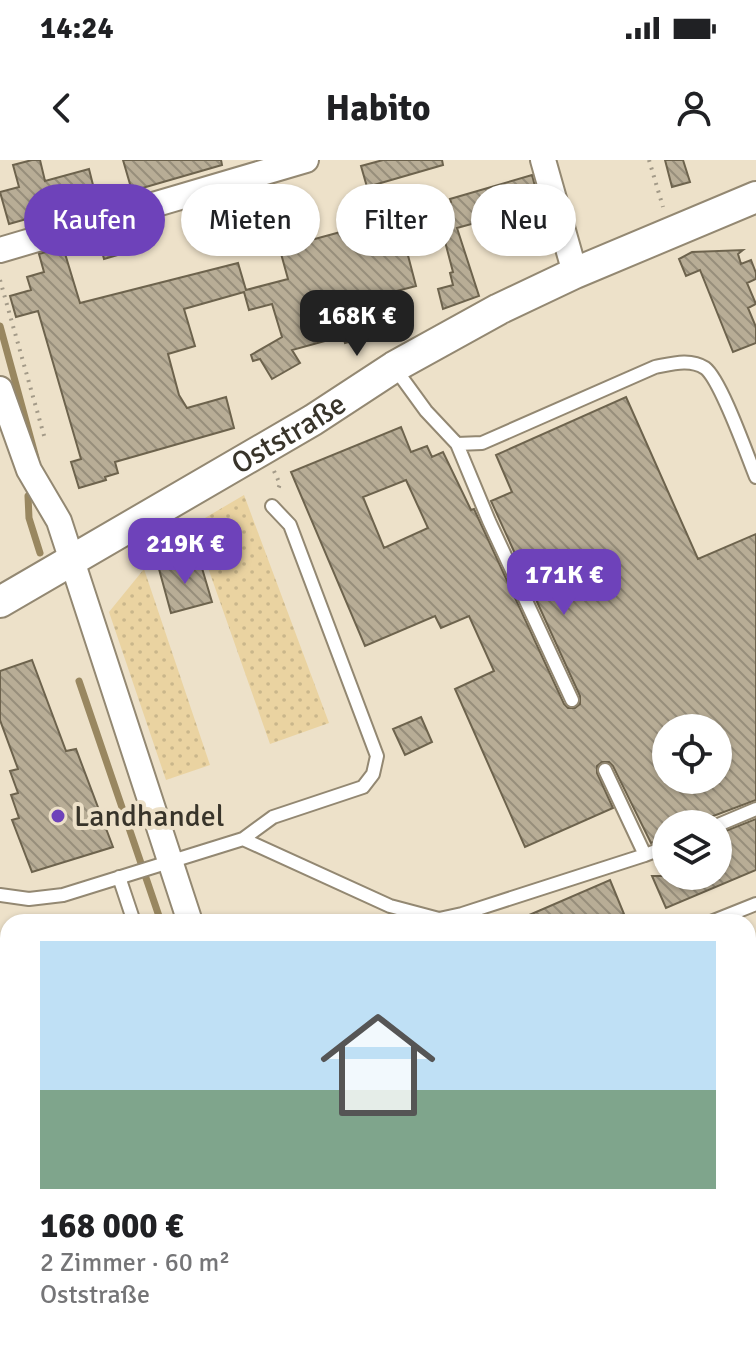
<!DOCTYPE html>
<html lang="de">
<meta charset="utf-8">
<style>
:root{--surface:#fff;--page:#f6f6f6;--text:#202124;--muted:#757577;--accent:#6e42ba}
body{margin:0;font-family:Signika,sans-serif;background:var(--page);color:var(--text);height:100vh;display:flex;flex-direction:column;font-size:30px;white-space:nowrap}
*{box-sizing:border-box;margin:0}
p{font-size:26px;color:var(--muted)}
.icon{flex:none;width:44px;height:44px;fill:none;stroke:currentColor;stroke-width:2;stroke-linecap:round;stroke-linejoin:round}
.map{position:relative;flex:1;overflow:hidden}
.sheet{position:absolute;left:0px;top:754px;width:756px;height:442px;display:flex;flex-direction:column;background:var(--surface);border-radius:24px 24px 0 0;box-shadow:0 2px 6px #0004}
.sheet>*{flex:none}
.guide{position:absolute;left:24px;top:24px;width:708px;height:72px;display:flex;gap:16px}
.buttons{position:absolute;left:652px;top:554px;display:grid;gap:16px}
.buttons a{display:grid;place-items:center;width:80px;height:80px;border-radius:50%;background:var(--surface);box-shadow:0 2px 6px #0004;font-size:40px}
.price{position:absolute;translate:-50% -68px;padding:0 18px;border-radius:16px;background:var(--accent);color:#fff;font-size:26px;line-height:52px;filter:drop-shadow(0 2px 4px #0008)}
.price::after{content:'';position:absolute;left:50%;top:48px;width:24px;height:18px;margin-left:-12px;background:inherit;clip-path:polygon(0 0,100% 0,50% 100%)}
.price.on{background:#222;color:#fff}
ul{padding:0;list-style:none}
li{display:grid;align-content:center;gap:16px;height:424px;padding:0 40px}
li span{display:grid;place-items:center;height:248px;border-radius:0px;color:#555}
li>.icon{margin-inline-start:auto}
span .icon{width:144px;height:144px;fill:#fffc;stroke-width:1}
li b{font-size:34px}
.tag{padding:0 28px;border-radius:36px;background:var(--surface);box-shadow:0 2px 6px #0004;font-size:28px;line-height:72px}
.tag.on{background:var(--accent);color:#fff}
.status{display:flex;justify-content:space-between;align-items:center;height:56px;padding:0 40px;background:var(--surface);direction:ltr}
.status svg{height:22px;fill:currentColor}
header{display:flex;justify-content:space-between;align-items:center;height:104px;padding:0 40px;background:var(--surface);font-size:36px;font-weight:800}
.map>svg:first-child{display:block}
</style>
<div class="status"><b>14:24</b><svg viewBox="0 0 49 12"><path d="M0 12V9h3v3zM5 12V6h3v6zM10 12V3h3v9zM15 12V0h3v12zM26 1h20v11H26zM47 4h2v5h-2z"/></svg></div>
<header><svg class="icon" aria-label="back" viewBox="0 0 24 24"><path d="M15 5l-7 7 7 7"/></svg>Habito<svg class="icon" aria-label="person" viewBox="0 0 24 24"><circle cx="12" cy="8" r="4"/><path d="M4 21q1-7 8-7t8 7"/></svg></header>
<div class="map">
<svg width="756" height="1195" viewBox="0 0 756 1195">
<defs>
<pattern id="garden-dots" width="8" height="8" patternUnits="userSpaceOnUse" patternTransform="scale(2)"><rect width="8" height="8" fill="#ead3a1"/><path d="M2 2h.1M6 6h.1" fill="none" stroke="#c9b68b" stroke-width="1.8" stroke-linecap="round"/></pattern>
<pattern id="building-back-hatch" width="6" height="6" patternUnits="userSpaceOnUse" patternTransform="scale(2)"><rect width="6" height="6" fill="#b8ad96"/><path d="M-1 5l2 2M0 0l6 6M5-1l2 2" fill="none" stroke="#978e7b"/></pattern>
</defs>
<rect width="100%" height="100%" fill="#ede1c9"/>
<path fill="url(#garden-dots)" d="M 244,335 L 329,563 L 270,584 L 193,365 Z
M 144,409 L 210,605 L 166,620 L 109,452 Z"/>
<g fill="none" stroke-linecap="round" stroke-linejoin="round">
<path stroke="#998760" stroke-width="7" d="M 0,166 L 36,298
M 28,336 L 29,358 L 40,393
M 79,521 L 161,762
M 335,1188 L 336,1195"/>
</g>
<path fill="url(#building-back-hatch)" stroke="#6d634d" stroke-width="2" fill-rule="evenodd" d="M 32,0 L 40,0 L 45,21 L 89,9 L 97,41 L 54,52 L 55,58 L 31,65 L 30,58 L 9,64 L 0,32 L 19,27 L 13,5 Z
M 123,0 L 221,0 L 222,5 L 132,31 Z
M 383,0 L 442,0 L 443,5 L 367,27 L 361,6 Z
M 665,0 L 683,0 L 690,22 L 672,27 Z
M 532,15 L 540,45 L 457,68 L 479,136 L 443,149 L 438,129 L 453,125 L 450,113 L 453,112 L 443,74 L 405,84 L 416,126 L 393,132 L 402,167 L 345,183 L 343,176 L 292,190 L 300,203 L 272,219 L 260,199 L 253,201 L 251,195 L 282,177 L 272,144 L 249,150 L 244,132 L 184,149 L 195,186 L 168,194 L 179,235 L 187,248 L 226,237 L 234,268 L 115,302 L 118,313 L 105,317 L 106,320 L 79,328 L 71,302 L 81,299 L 38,151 L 16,157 L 10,136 L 31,130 L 27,117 L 44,112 L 39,94 L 63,87 L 80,143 L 238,103 L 246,130 L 288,119 L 277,79 L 298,74 L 300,83 L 451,42 L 450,39 Z
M 130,68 L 135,86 L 127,89 L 128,92 L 104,99 L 98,77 Z
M 743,90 L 738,94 L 741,104 L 751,100 L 756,113 L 756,119 L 747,123 L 756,144 L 748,148 L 756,167 L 756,183 L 733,192 L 700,110 L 686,116 L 679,99 L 692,92 Z
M 626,237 L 698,399 L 756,374 L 756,640 L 692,664 L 666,664 L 666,678 L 651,683 L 613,606 L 609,602 L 602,602 L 597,606 L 597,613 L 613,648 L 525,687 L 455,529 L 494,511 L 469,456 L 441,468 L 435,456 L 365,486 L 291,312 L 401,267 L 411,292 L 427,286 L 432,297 L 443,292 L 471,350 L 474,349 L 564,544 L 568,548 L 575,548 L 580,544 L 580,536 L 491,341 L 512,332 L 496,295 ZM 406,320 L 428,368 L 384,388 L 363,337 ZM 666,568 L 718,568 L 718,620 L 666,620 Z
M 199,398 L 212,442 L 171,453 L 159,409 Z
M 32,500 L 66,591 L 76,589 L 113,687 L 32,712 L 12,660 L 19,658 L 11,635 L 18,633 L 10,611 L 18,609 L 0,560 L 0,511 Z
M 421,557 L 432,582 L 405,595 L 393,569 Z
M 756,659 L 756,710 L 666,748 L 652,716 L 666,716 L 658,700 L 666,697 L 666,716 L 718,716 L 718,674 Z
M 610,720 L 624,754 L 604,762 L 513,762 Z"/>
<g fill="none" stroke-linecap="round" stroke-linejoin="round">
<defs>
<path id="service" d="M 394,207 L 426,251 L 457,284 L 489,361 L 572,540
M 457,284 L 482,283 L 655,207 C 671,204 690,198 705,208 C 721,220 747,295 756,317
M 605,610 L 645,695 L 666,687
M 718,665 L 756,649
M 243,679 L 390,746 L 439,759 L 462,754 L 645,695
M 119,717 L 134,762
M 0,735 L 29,739 L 63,735 L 243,679 L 273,657 L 363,627 L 373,614 L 377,596 L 290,365 L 272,346
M 711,762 L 756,744
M 748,872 L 756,872
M 0,897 L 8,905
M 0,961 L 8,961"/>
<path id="minor" d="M 543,0 L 575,113
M 0,90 L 306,0
M 0,229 L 29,310 L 59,361 L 190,762
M 281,1195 L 323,1188"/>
<g id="tertiary">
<path id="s1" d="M 0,442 L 313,260 L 394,207 L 499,149 L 575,113 L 756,37"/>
</g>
</defs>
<use href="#service" stroke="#938872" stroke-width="16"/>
<use href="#minor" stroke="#938872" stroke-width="28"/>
<use href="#tertiary" stroke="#938872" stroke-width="34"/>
<path stroke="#a39a88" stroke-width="4" stroke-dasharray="2 6" stroke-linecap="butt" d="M 649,0 L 663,47
M 0,120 L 45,279
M 274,311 L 280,324 L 277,332
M 748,1181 L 756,1180
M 389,1188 L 472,1195
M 648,1195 L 686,1188"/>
<use href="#service" stroke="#fff" stroke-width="12"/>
<use href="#minor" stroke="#fff" stroke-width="24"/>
<use href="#tertiary" stroke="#fff" stroke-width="30"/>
<defs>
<path id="rail" d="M 748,1129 L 756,1129
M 748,1144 L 756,1144
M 0,1177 L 8,1177
M 0,1193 L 55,1188"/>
</defs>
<use href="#rail" stroke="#8b8373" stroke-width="9"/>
<use href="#rail" stroke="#ede1c9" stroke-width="6" stroke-dasharray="18" stroke-linecap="butt"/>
</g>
<circle fill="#6e42ba" stroke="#ede1c9" stroke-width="3" cx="58" cy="656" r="8"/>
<g text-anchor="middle" stroke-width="8" stroke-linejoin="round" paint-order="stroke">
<g font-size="30" fill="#38342a" stroke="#ede1c9">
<text dy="10" stroke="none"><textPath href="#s1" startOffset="334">Oststraße</textPath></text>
</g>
<g font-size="30" fill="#38342a" stroke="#ede1c9" text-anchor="start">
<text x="74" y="666">Landhandel</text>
</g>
</g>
</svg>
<div class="buttons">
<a><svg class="icon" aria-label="locate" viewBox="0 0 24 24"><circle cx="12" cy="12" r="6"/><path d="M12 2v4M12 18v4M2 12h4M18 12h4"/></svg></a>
<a><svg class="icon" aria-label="layers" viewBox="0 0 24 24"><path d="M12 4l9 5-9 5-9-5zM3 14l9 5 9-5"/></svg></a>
</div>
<b class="price on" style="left:357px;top:198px">168K €</b>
<b class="price" style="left:185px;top:426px">219K €</b>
<b class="price" style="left:564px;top:457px">171K €</b>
<div class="guide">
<a class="tag on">Kaufen</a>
<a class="tag">Mieten</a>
<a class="tag">Filter</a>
<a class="tag">Neu</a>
</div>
<section class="sheet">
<ul>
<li><span style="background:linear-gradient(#bfe0f5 60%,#7fa58c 0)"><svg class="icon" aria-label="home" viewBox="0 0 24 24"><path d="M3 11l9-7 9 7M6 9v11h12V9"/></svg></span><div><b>168 000 €</b><p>2 Zimmer · 60 m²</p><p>Oststraße</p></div></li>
</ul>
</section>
</div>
